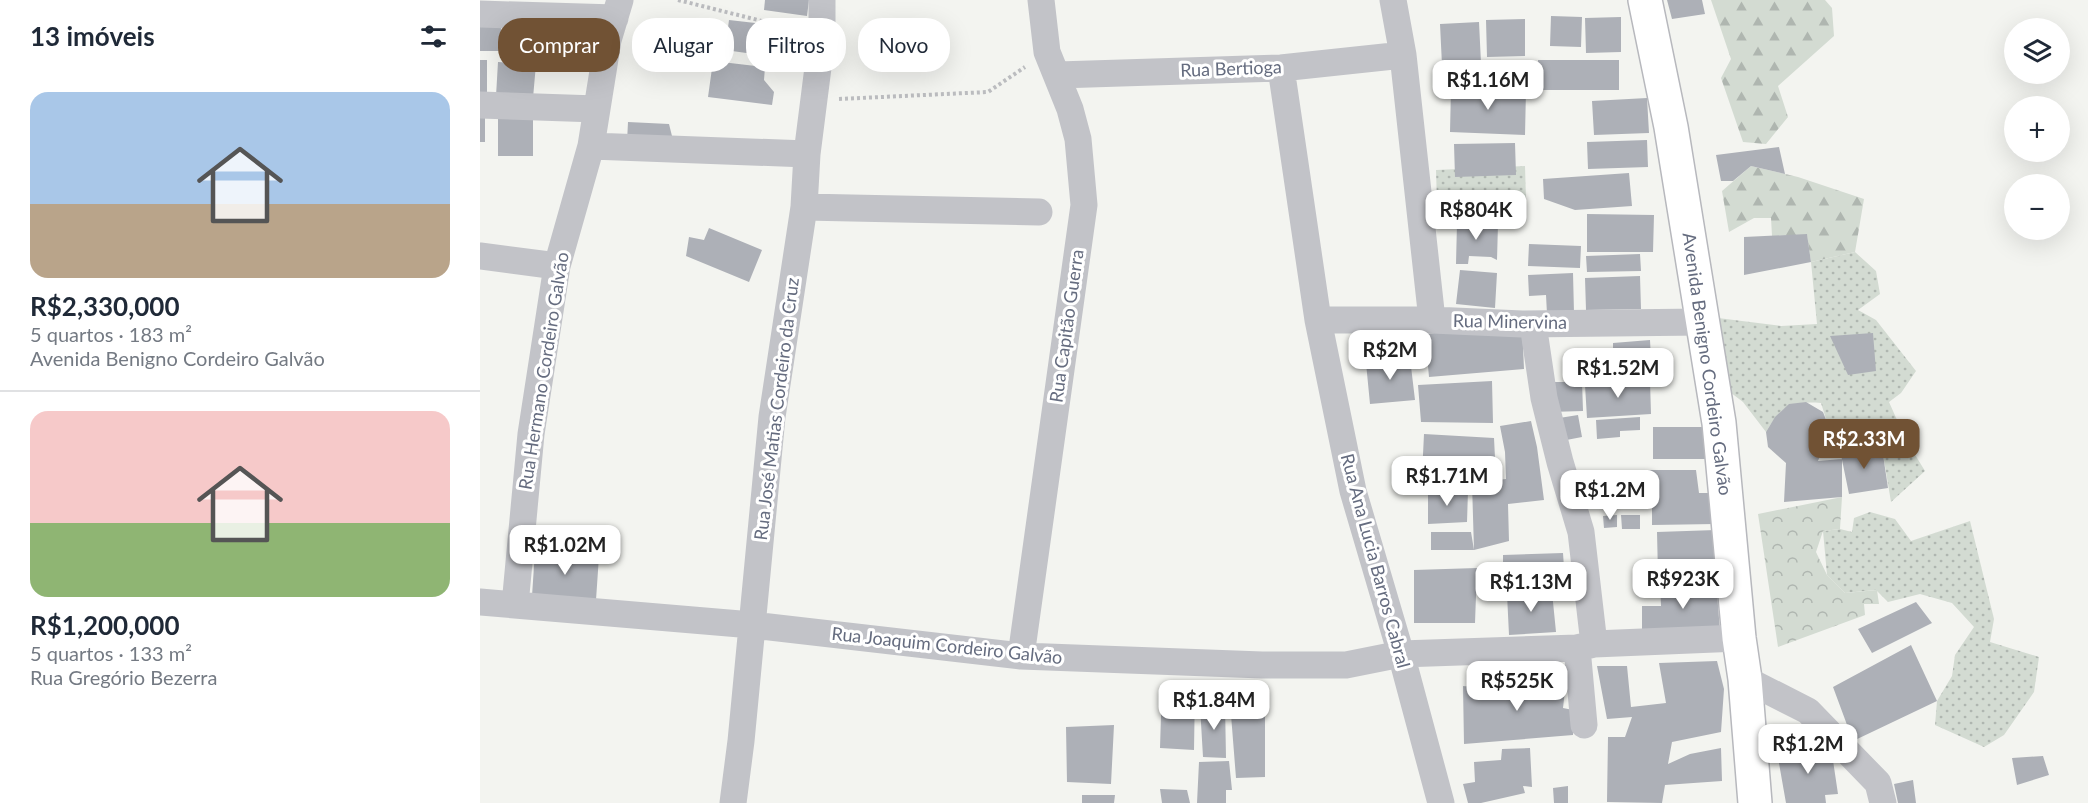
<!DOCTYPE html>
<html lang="pt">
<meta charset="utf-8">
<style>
:root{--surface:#fff;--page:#f2f2f3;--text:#1f2937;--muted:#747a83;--line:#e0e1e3;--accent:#715234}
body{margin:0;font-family:Lato,sans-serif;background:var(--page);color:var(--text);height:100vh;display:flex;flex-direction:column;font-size:22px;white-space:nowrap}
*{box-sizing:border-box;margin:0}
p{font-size:20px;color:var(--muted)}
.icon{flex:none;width:33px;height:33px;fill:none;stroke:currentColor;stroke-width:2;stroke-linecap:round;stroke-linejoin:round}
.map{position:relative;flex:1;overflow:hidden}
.drawer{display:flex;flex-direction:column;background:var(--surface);width:480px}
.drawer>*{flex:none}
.top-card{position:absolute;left:18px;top:18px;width:570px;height:54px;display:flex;gap:12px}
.fabs{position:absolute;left:1524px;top:18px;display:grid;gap:12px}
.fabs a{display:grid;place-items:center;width:66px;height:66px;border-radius:50%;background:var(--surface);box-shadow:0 6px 24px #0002;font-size:30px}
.price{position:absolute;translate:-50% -51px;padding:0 14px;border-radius:12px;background:#fff;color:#222;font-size:20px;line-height:39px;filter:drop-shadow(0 2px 3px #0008)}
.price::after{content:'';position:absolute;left:50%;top:36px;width:18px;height:14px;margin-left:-9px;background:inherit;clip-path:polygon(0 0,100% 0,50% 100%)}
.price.current{background:var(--accent);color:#fff}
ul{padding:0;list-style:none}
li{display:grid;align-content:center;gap:12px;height:318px;padding:0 30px}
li+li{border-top:2px solid var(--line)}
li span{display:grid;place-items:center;height:186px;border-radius:18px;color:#555}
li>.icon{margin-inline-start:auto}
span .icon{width:108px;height:108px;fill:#fffc;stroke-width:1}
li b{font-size:26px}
h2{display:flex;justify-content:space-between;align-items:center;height:72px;padding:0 30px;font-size:26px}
.tag{padding:0 21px;border-radius:24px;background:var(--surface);box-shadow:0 6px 24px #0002;font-size:21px;line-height:54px}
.tag.current{background:var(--accent);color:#fff}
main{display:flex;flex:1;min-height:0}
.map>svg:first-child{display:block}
</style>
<main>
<section class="drawer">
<h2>13 imóveis<svg class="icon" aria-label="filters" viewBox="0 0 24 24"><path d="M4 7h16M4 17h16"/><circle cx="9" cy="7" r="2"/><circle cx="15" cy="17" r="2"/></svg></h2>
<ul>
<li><span style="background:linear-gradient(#a9c7e8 60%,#b9a48a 0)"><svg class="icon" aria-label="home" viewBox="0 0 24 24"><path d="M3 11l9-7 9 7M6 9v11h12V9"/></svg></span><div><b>R$2,330,000</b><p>5 quartos · 183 m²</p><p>Avenida Benigno Cordeiro Galvão</p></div></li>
<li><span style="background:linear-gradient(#f6c9c9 60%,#8fb573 0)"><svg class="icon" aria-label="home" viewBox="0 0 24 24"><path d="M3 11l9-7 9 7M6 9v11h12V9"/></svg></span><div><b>R$1,200,000</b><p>5 quartos · 133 m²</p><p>Rua Gregório Bezerra</p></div></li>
</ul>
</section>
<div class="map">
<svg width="1608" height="803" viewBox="0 0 1608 803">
<defs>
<pattern id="grass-dots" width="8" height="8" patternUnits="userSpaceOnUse" patternTransform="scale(1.5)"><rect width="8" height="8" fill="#d3dbd2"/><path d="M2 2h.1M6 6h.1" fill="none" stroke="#afb6b0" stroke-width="1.8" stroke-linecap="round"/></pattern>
<pattern id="forest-firs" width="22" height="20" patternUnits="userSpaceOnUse" patternTransform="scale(1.5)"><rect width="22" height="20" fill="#d3dbd2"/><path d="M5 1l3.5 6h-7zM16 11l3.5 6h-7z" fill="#afb6b0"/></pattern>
<pattern id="park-crowns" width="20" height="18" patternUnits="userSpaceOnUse" patternTransform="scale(1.5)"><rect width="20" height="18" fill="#d3dbd2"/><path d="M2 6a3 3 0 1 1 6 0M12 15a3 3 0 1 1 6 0" fill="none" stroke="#afb6b0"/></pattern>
</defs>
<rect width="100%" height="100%" fill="#f3f4f0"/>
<path fill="url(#grass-dots)" d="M 1045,166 L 1046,199 L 957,203 L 956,170 Z
M 1375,252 L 1396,271 L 1400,294 L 1378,310 L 1396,320 L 1436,371 L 1421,393 L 1409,402 L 1426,440 L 1445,471 L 1411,502 L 1402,448 L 1360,450 L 1347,422 L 1341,403 C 1310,401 1301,406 1286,432 L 1263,402 L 1246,389 L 1238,318 L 1301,326 L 1337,324 L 1331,262 Z
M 1390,512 L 1415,519 L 1431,541 L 1490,521 L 1514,619 L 1510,642 L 1559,657 L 1554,692 L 1524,735 L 1504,747 L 1455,725 L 1457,701 L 1472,676 L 1475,655 L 1494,627 L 1472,603 L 1440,594 L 1408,602 L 1396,590 L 1365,593 L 1347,575 L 1343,531 L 1360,529 L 1372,532 L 1374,518 Z"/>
<path fill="url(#forest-firs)" d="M 1231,0 L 1345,0 L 1352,8 L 1354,36 L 1298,86 L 1308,117 L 1286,144 L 1263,142 L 1241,78 L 1251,59 Z
M 1271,166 L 1318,177 L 1384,199 L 1375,252 L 1331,262 L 1327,235 L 1292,236 L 1291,218 L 1274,218 L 1249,232 L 1242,191 Z"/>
<path fill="url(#park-crowns)" d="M 1362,497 L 1360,529 L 1343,531 L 1336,552 L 1347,575 L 1365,593 L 1397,590 L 1399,604 L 1384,604 L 1385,615 L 1298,647 L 1278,514 Z"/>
<path fill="#adb0b7" d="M 285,0 L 329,0 L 327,16 L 284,10 Z
M 1187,0 L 1222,0 L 1225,14 L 1192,19 Z
M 1071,16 L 1102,17 L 1101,47 L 1070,46 Z
M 1141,17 L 1141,52 L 1106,53 L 1105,18 Z
M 1045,19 L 1045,56 L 1007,57 L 1006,20 Z
M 249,20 L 292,25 L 288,56 L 245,50 Z
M 999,22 L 1001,63 L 962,65 L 960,24 Z
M 47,24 L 68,24 L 68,33 L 89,34 L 89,62 L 46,61 Z
M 21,26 L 22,51 L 0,51 L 0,27 Z
M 0,60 L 7,60 L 7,94 L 0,94 Z
M 1058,60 L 1139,60 L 1139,90 L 1058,90 Z
M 233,61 L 285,67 L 284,80 L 294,92 L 292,105 L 228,97 Z
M 18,62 L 56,64 L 53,98 L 16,96 Z
M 971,88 L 1046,90 L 1045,135 L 970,132 Z
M 1167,98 L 1169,133 L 1114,135 L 1112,101 Z
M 0,114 L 5,114 L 5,142 L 0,142 Z
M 18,116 L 53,116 L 53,156 L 18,156 Z
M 148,122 L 189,124 L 194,144 L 147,142 Z
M 1167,140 L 1168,167 L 1108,169 L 1107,142 Z
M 1035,143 L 1036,175 L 975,177 L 974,144 Z
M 1299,147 L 1305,174 L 1271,166 L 1253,181 L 1241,181 L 1236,155 Z
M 1149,173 L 1152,206 L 1095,210 L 1064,199 L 1063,179 Z
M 1107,214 L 1174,215 L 1173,252 L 1107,252 Z
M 977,223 L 1018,224 L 1017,260 L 1011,257 L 989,256 L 988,264 L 976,264 Z
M 229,228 L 282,250 L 269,282 L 206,256 L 209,237 L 224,240 Z
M 1327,234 L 1331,262 L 1264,275 L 1264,237 Z
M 1049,244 L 1101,246 L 1100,268 L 1048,266 Z
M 1160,254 L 1161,271 L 1107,272 L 1106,256 Z
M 980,270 L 1017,273 L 1015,308 L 976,304 Z
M 1093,273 L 1094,313 L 1067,314 L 1066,295 L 1049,296 L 1048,275 Z
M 1160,276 L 1161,309 L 1106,310 L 1105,278 Z
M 1042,324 L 1044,369 L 949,377 L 945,334 Z
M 1393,333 L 1396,371 L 1368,375 L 1350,336 Z
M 1170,340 L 1172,378 L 1102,381 L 1103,411 L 1070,412 L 1070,382 L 1096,382 L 1095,353 L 1133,351 L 1133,343 Z
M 930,358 L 935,400 L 890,404 L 886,363 Z
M 1012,381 L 1013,423 L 941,422 L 938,385 Z
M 1170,381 L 1171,414 L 1107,418 L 1105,385 Z
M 1326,402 L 1343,412 L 1350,430 L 1338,461 L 1362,459 L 1362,497 L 1304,502 L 1306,463 L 1288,447 L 1286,432 L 1295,417 L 1309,404 Z
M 1098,415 L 1102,437 L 1076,442 L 1073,419 Z
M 1160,417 L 1160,430 L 1140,431 L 1140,437 L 1117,439 L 1116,420 Z
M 1051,421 L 1057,447 L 1064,500 L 1028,504 L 1029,541 L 994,550 L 992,483 L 1026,479 L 1025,452 L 1020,426 Z
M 1173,427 L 1225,427 L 1225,459 L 1173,459 Z
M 944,434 L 1014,438 L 1015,458 L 974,459 L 973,476 L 942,475 Z
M 1402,448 L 1408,488 L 1369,494 L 1360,450 Z
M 1156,470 L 1216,470 L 1219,493 L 1234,493 L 1235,524 L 1172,525 L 1172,494 L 1157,495 Z
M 948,490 L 988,491 L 987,522 L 948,524 Z
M 1137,515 L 1137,527 L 1124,528 L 1123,516 Z
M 1141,515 L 1160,515 L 1160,529 L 1142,529 Z
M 1236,530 L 1238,573 L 1178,575 L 1177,532 Z
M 951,532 L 991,532 L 994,550 L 951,550 Z
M 55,551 L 119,556 L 116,600 L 52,596 Z
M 1083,553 L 1085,582 L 1023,584 L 1023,555 Z
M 997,568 L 995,623 L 934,623 L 934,570 Z
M 1236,580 L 1240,631 L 1162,639 L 1162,606 L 1181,606 L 1180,582 Z
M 1072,592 L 1076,632 L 1029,635 L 1027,594 Z
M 1436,602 L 1452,623 L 1392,653 L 1378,629 Z
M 1431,645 L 1457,701 L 1373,741 L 1353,687 Z
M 1237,661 L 1244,689 L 1241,732 L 1192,742 L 1188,764 L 1210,754 L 1241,748 L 1242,781 L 1185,785 L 1182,803 L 1127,802 L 1128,737 L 1145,737 L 1152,717 L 1127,719 L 1117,666 L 1147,666 L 1151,707 L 1186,703 L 1179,663 Z
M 1066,672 L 1087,673 L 1083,708 L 1093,710 L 1093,735 L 984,744 L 983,686 L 1035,691 L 1036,680 L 1067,682 Z
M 682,684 L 715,688 L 714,750 L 680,748 Z
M 750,702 L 785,703 L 785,777 L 756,778 Z
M 745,704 L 746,758 L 723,757 L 720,706 Z
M 634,725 L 631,784 L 587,782 L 586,727 Z
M 1351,747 L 1358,794 L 1345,795 L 1346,803 L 1306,803 L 1297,752 Z
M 1050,748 L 1052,787 L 1043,786 L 1045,793 L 1001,803 L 988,803 L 983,784 L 995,782 L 994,762 L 1021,760 L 1022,749 Z
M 1563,756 L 1569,775 L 1537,785 L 1532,758 Z
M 749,761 L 752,790 L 746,790 L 746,803 L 717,803 L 719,762 Z
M 1433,780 L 1436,803 L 1418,803 L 1414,784 Z
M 1088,786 L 1088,803 L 1074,803 L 1073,788 Z
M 680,789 L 707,790 L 710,803 L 682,803 Z
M 602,795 L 635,795 L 634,803 L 602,803 Z"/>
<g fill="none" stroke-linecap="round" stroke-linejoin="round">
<defs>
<path id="primary" d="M 1165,0 L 1191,127 L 1239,423 L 1259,638 L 1265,679 L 1275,803"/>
</defs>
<use href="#primary" stroke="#b7b8bd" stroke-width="36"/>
<path stroke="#bbbcbf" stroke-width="4" stroke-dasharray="3 3" stroke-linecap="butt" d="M 198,0 L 318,30
M 359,99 L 508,92 L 545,67"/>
<path stroke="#c2c3c8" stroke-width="27" d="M 913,0 L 923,55 L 952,320
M 0,14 L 135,18
M 801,68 L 838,320 L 873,491 L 921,654 L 961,803
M 578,75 L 801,68 L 923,55
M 0,105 L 117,109
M 111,146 L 327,154
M 324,207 L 559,212
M 0,256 L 77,266
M 838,320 L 952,320 L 1042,324 L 1222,322
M 1053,324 L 1064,398 L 1080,462 L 1101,532 L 1114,644
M 0,602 L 272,625 L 541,656 L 782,665 L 866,665 L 921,654 L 1097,648 L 1114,644 L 1259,638
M 35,605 L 51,434 L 77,266 L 111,146 L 128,40 L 140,0
M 1097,648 L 1104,725
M 541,656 L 604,205 L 598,139 L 590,109 L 567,52 L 561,0
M 1265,679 L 1328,711 L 1398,783 L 1403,803
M 253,803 L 261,741 L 292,417 L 324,207 L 327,154 L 342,36 L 342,0"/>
<use href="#primary" stroke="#fff" stroke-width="33"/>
</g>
<g text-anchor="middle" stroke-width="6" stroke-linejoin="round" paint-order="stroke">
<g font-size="18" fill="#656c7f" stroke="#fff">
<text transform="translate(751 69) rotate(-2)" y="6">Rua Bertioga</text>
<text transform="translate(1030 322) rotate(1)" y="6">Rua Minervina</text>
<text transform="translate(587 326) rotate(-82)" y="6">Rua Capitão Guerra</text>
<text transform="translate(1227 364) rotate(82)" y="6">Avenida Benigno Cordeiro Galvão</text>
<text transform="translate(64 371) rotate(-81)" y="6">Rua Hermano Cordeiro Galvão</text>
<text transform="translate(297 409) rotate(-83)" y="6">Rua José Matias Cordeiro da Cruz</text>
<text transform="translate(895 561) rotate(75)" y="6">Rua Ana Lucia Barros Cabral</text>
<text transform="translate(467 646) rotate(6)" y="6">Rua Joaquim Cordeiro Galvão</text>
</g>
</g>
</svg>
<div class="fabs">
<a><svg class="icon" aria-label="layers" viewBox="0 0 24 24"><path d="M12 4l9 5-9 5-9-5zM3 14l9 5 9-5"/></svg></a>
<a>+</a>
<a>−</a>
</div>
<b class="price" style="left:1008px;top:111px">R$1.16M</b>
<b class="price" style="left:996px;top:241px">R$804K</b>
<b class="price" style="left:910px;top:381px">R$2M</b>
<b class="price" style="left:1138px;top:399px">R$1.52M</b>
<b class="price current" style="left:1384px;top:470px">R$2.33M</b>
<b class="price" style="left:967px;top:507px">R$1.71M</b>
<b class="price" style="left:1130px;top:521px">R$1.2M</b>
<b class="price" style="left:85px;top:576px">R$1.02M</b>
<b class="price" style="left:1203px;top:610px">R$923K</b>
<b class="price" style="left:1051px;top:613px">R$1.13M</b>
<b class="price" style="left:1037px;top:712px">R$525K</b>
<b class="price" style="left:734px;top:731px">R$1.84M</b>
<b class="price" style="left:1328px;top:775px">R$1.2M</b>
<div class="top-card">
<a class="tag current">Comprar</a>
<a class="tag">Alugar</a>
<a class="tag">Filtros</a>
<a class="tag">Novo</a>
</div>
</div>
</main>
